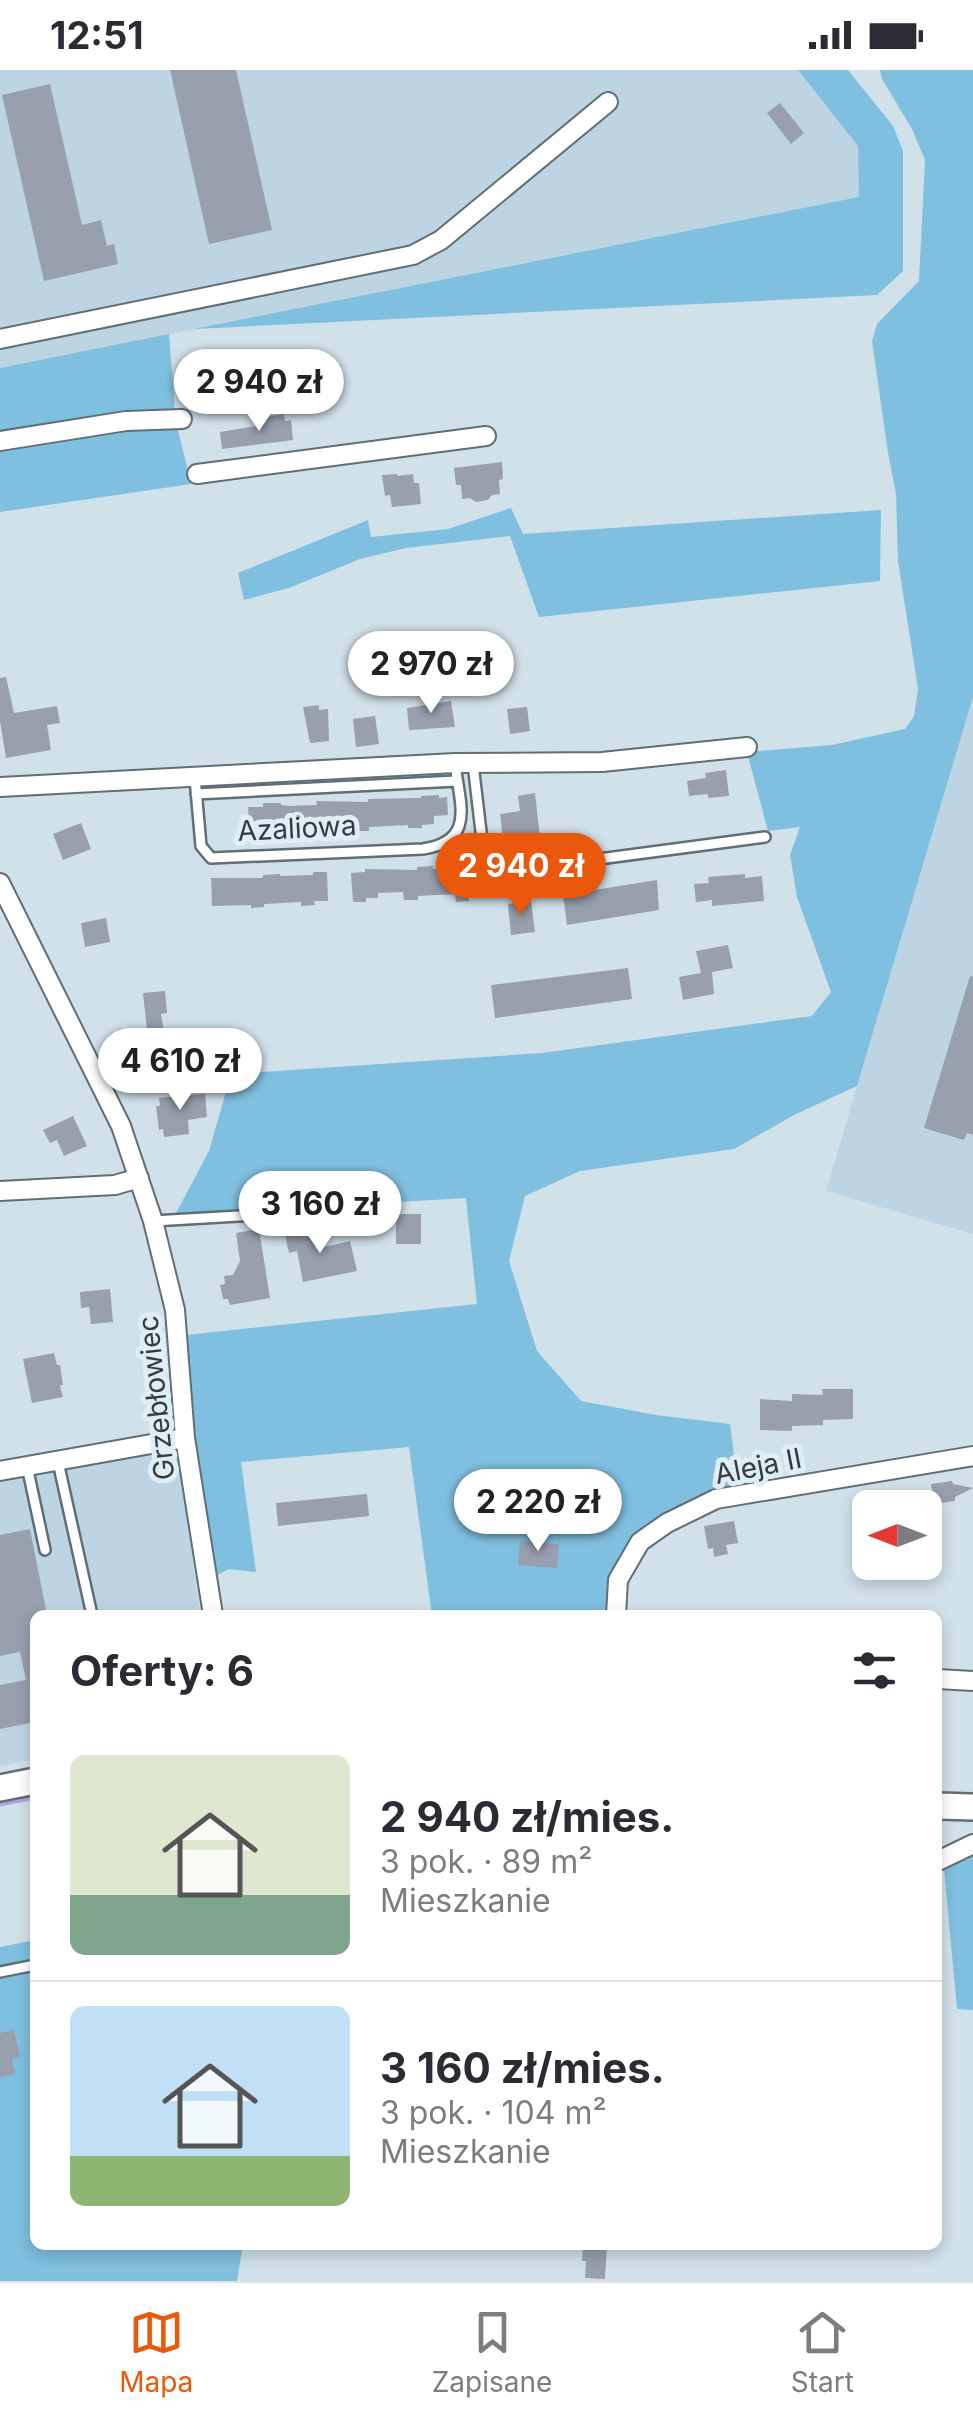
<!DOCTYPE html>
<html lang="pl">
<meta charset="utf-8">
<style>
:root{--surface:#fff;--page:#f2f2f3;--text:#2b2b33;--muted:#7c7c81;--line:#e1e1e2;--accent:#ea580c}
body{margin:0;font-family:Inter,sans-serif;background:var(--page);color:var(--text);height:100vh;display:flex;flex-direction:column;font-size:38px;white-space:nowrap}
*{box-sizing:border-box;margin:0}
p{font-size:32px;color:var(--muted)}
.icon{flex:none;width:55px;height:55px;fill:none;stroke:currentColor;stroke-width:2;stroke-linecap:round;stroke-linejoin:round}
.map{position:relative;flex:1;overflow:hidden}
.panel{position:absolute;left:30px;top:1540px;width:912px;height:640px;display:flex;flex-direction:column;background:var(--surface);border-radius:15px;box-shadow:0 5px 15px #0003}
.panel>*{flex:none}
.needle{width:65px;rotate:270deg}
.buttons{position:absolute;left:852px;top:1420px;display:grid;gap:20px}
.buttons a{display:grid;place-items:center;width:90px;height:90px;border-radius:15px;background:var(--surface);box-shadow:0 5px 15px #0003;font-size:50px}
.price{position:absolute;translate:-50% -85px;padding:0 22px;border-radius:35px;background:#fff;color:#222;font-size:32px;line-height:65px;filter:drop-shadow(0 2px 5px #0008)}
.price::after{content:'';position:absolute;left:50%;top:60px;width:30px;height:22px;margin-left:-15px;background:inherit;clip-path:polygon(0 0,100% 0,50% 100%)}
.price.selected{background:var(--accent);color:#fff}
ul{padding:0;list-style:none}
li{display:flex;align-items:center;gap:30px;height:250px;padding:0 40px}
li+li{border-top:2px solid var(--line)}
li span{display:grid;place-items:center;flex:none;width:280px;height:200px;border-radius:15px;color:#555}
li>.icon{margin-inline-start:auto}
span .icon{width:120px;height:120px;fill:#fffc;stroke-width:1}
li b{font-size:42px}
h2{display:flex;justify-content:space-between;align-items:center;height:120px;padding:0 40px;font-size:42px}
.status{display:flex;justify-content:space-between;align-items:center;height:70px;padding:0 50px;background:var(--surface);direction:ltr}
.status svg{height:28px;fill:currentColor}
.dock{display:flex;justify-content:space-around;align-items:center;height:140px;border-top:2px solid var(--line);background:var(--surface);font-size:28px;color:var(--muted)}
.dock a{display:grid;justify-items:center;gap:5px}
.dock .selected{color:var(--accent)}
.map>svg:first-child{display:block}
</style>
<div class="status"><b>12:51</b><svg viewBox="0 0 49 12"><path d="M0 12V9h3v3zM5 12V6h3v6zM10 12V3h3v9zM15 12V0h3v12zM26 1h20v11H26zM47 4h2v5h-2z"/></svg></div>
<div class="map">
<svg width="973" height="2211" viewBox="0 0 973 2211">
<rect width="100%" height="100%" fill="#d1e1ea"/>
<path fill="#bdd5e2" d="M 0,0 L 798,0 L 858,76 L 860,127 L 0,298 Z
M 973,627 L 973,1164 L 826,1121 Z
M 176,1361 L 200,1545 L 35,1545 L 35,1689 L 0,1696 L 0,1394 Z"/>
<path fill="#7fbfdf" d="M 798,0 L 848,0 L 893,56 L 903,81 L 903,201 L 877,225 L 194,259 L 859,127 L 858,76 Z
M 880,0 L 973,0 L 973,627 L 857,1016 L 796,1044 L 734,1079 L 580,1101 L 525,1126 L 509,1191 L 537,1281 L 581,1331 L 656,1345 L 730,1354 L 738,1417 L 633,1467 L 610,1507 L 607,1545 L 432,1545 L 409,1377 L 241,1392 L 256,1502 L 229,1499 L 215,1506 L 191,1365 L 186,1265 L 477,1234 L 466,1128 L 175,1145 L 209,1081 L 231,1004 L 542,983 L 812,946 L 831,922 L 797,827 L 790,785 L 800,757 L 768,761 L 747,682 L 832,675 L 905,659 L 914,646 L 918,619 L 898,491 L 896,423 L 888,383 L 872,271 L 877,254 L 919,211 L 925,90 L 912,59 L 882,9 Z
M 169,264 L 175,341 L 123,342 L 0,364 L 0,298 Z
M 177,356 L 191,414 L 0,442 L 0,380 L 127,359 Z
M 511,438 L 523,464 L 881,440 L 880,511 L 539,547 L 510,466 L 406,478 L 360,489 L 289,518 L 244,530 L 238,503 L 368,450 L 371,467 L 448,459 Z
M 973,1785 L 973,1940 L 957,1939 L 944,1799 Z
M 35,1870 L 35,2175 L 243,2175 L 237,2211 L 0,2211 L 0,1877 Z"/>
<g fill="none" stroke-linecap="round" stroke-linejoin="round">
<path stroke="#b3a5df" stroke-width="5" d="M 0,1734 L 35,1727"/>
</g>
<path fill="#989fad" d="M 170,0 L 236,0 L 272,160 L 209,174 Z
M 50,14 L 82,155 L 101,150 L 107,176 L 114,174 L 118,194 L 44,211 L 2,25 Z
M 780,33 L 804,63 L 791,74 L 767,43 Z
M 284,344 L 285,351 L 291,350 L 293,370 L 222,379 L 220,362 L 257,356 L 257,354 L 266,352 L 266,347 Z
M 502,392 L 503,409 L 499,410 L 500,424 L 492,425 L 488,430 L 476,432 L 470,428 L 462,429 L 461,415 L 456,415 L 454,398 Z
M 397,404 L 397,406 L 413,404 L 414,413 L 419,413 L 421,434 L 392,437 L 390,425 L 385,426 L 382,405 Z
M 6,607 L 14,643 L 57,636 L 60,653 L 47,655 L 51,680 L 6,688 L 0,651 L 0,608 Z
M 451,631 L 455,657 L 409,660 L 407,638 Z
M 319,635 L 319,640 L 328,639 L 329,671 L 310,673 L 303,637 Z
M 527,637 L 530,661 L 510,664 L 507,639 Z
M 375,646 L 379,674 L 356,677 L 353,649 Z
M 726,700 L 729,726 L 708,728 L 708,724 L 689,726 L 687,711 L 706,708 L 705,703 Z
M 535,723 L 541,777 L 519,779 L 518,776 L 504,777 L 500,744 L 520,741 L 518,726 Z
M 439,725 L 439,728 L 447,727 L 448,745 L 434,746 L 434,754 L 422,755 L 422,758 L 408,758 L 408,755 L 369,757 L 369,761 L 355,761 L 355,758 L 348,758 L 348,753 L 326,754 L 326,759 L 318,759 L 318,763 L 303,763 L 303,756 L 277,757 L 278,762 L 250,766 L 248,737 L 263,737 L 263,733 L 281,733 L 281,735 L 289,736 L 317,735 L 316,731 L 368,732 L 368,729 L 421,728 L 421,726 Z
M 81,753 L 91,779 L 63,790 L 53,764 Z
M 433,796 L 433,799 L 468,797 L 469,831 L 456,832 L 455,824 L 418,826 L 418,830 L 404,830 L 403,822 L 378,823 L 378,828 L 366,828 L 366,832 L 353,832 L 351,803 L 365,802 L 365,799 L 417,800 L 417,797 Z
M 313,802 L 327,802 L 328,831 L 314,831 L 315,835 L 301,836 L 301,832 L 264,834 L 264,837 L 251,838 L 251,835 L 212,836 L 211,808 L 263,808 L 263,805 L 280,804 L 280,806 L 313,805 Z
M 745,804 L 745,808 L 762,806 L 764,831 L 712,836 L 712,830 L 696,832 L 694,814 L 709,813 L 708,807 Z
M 657,810 L 659,840 L 567,855 L 563,825 Z
M 531,832 L 535,862 L 511,865 L 508,834 Z
M 106,848 L 110,872 L 85,877 L 81,853 Z
M 728,875 L 733,898 L 712,902 L 714,924 L 683,930 L 679,907 L 701,903 L 696,881 Z
M 628,898 L 632,929 L 495,948 L 491,915 Z
M 970,906 L 973,907 L 973,1065 L 967,1063 L 964,1070 L 924,1058 Z
M 165,921 L 167,943 L 161,944 L 169,990 L 146,993 L 142,970 L 148,969 L 143,923 Z
M 205,1024 L 207,1047 L 188,1050 L 189,1064 L 164,1067 L 163,1059 L 159,1060 L 156,1036 L 160,1036 L 159,1028 Z
M 73,1046 L 87,1076 L 64,1086 L 57,1070 L 50,1073 L 43,1060 Z
M 396,1144 L 421,1144 L 421,1174 L 396,1174 Z
M 305,1156 L 308,1167 L 314,1166 L 316,1179 L 350,1171 L 357,1201 L 303,1212 L 297,1181 L 289,1183 L 284,1160 Z
M 259,1159 L 270,1228 L 230,1235 L 228,1229 L 223,1229 L 220,1215 L 225,1214 L 224,1206 L 233,1205 L 240,1191 L 236,1163 Z
M 110,1219 L 113,1252 L 91,1254 L 89,1237 L 81,1238 L 80,1222 Z
M 54,1283 L 57,1295 L 60,1295 L 63,1315 L 60,1315 L 63,1327 L 32,1333 L 23,1289 Z
M 822,1319 L 853,1319 L 853,1349 L 823,1350 L 823,1355 L 792,1356 L 792,1361 L 760,1360 L 760,1329 L 792,1331 L 792,1324 L 823,1325 Z
M 952,1411 L 953,1414 L 973,1418 L 955,1427 L 955,1431 L 934,1434 L 931,1414 Z
M 367,1424 L 369,1446 L 278,1456 L 276,1433 Z
M 734,1451 L 738,1473 L 726,1475 L 728,1484 L 714,1487 L 713,1478 L 708,1479 L 704,1456 Z
M 30,1459 L 47,1545 L 35,1545 L 35,1652 L 0,1659 L 0,1615 L 26,1610 L 20,1582 L 0,1586 L 0,1465 Z
M 520,1471 L 559,1474 L 557,1498 L 518,1495 Z
M 14,1960 L 20,1987 L 12,1989 L 15,2004 L 0,2007 L 0,1963 Z
M 583,2175 L 607,2175 L 605,2209 L 585,2208 L 586,2191 L 582,2191 Z"/>
<g fill="none" stroke-linecap="round" stroke-linejoin="round">
<defs>
<path id="lane" d="M 473,694 L 486,804 L 765,767
M 195,708 L 201,776 L 211,788 L 423,779 C 477,771 459,733 455,693
M 196,724 L 457,711
M 153,1151 L 325,1141
M 58,1392 L 92,1545
M 27,1396 L 45,1480
M 0,1902 L 35,1895"/>
<path id="street" d="M 0,269 L 413,185 L 441,170 L 608,32
M 0,371 L 126,351 L 182,349
M 197,404 L 486,366
M 0,717 L 455,693 L 602,692 L 747,677
M 0,813 L 121,1056 L 153,1151 L 175,1240 L 185,1368 L 213,1545
M 0,1121 L 115,1115 L 139,1108
M 0,1401 L 185,1368
M 616,1545 L 618,1510 L 640,1472 L 667,1453 L 716,1429 L 973,1386
M 938,1609 L 973,1611
M 938,1791 L 973,1774"/>
<path id="secondary" d="M 0,1718 L 35,1711
M 938,1736 L 973,1737"/>
</defs>
<use href="#lane" stroke="#606e76" stroke-width="14"/>
<use href="#street" stroke="#606e76" stroke-width="22"/>
<use href="#secondary" stroke="#606e76" stroke-width="30"/>
<use href="#lane" stroke="#fff" stroke-width="9"/>
<use href="#street" stroke="#fff" stroke-width="18"/>
<use href="#secondary" stroke="#fff" stroke-width="25"/>
</g>
<g text-anchor="middle" stroke-width="10" stroke-linejoin="round" paint-order="stroke">
<g font-size="28" fill="#353b3f" stroke="#deeef7">
<text transform="translate(297 758) rotate(-3)" y="10">Azaliowa</text>
<text transform="translate(156 1328) rotate(-96)" y="10">Grzebłowiec</text>
<text transform="translate(758 1396) rotate(-11)" y="10">Aleja II</text>
</g>
</g>
</svg>
<div class="buttons">
<a><svg class="needle" viewBox="-14 -14 28 28"><path d="M0-13l5 13h-10z" fill="#e53935"/><path d="M0 13l5-13h-10z" fill="#7c7c81"/></svg></a>
</div>
<b class="price" style="left:259px;top:364px">2 940 zł</b>
<b class="price" style="left:431px;top:646px">2 970 zł</b>
<b class="price selected" style="left:521px;top:848px">2 940 zł</b>
<b class="price" style="left:180px;top:1043px">4 610 zł</b>
<b class="price" style="left:320px;top:1186px">3 160 zł</b>
<b class="price" style="left:538px;top:1484px">2 220 zł</b>
<section class="panel">
<h2>Oferty: 6<svg class="icon" aria-label="filters" viewBox="0 0 24 24"><path d="M4 7h16M4 17h16"/><circle cx="9" cy="7" r="2"/><circle cx="15" cy="17" r="2"/></svg></h2>
<ul>
<li><span style="background:linear-gradient(#dfe7d0 70%,#7fa58c 0)"><svg class="icon" aria-label="home" viewBox="0 0 24 24"><path d="M3 11l9-7 9 7M6 9v11h12V9"/></svg></span><div><b>2 940 zł/mies.</b><p>3 pok. · 89 m²</p><p>Mieszkanie</p></div></li>
<li><span style="background:linear-gradient(#bfe0f5 75%,#8fb573 0)"><svg class="icon" aria-label="home" viewBox="0 0 24 24"><path d="M3 11l9-7 9 7M6 9v11h12V9"/></svg></span><div><b>3 160 zł/mies.</b><p>3 pok. · 104 m²</p><p>Mieszkanie</p></div></li>
</ul>
</section>
</div>
<nav class="dock">
<a class="selected"><svg class="icon" aria-label="map" viewBox="0 0 24 24"><path d="M3 6l6-2 6 2 6-2v14l-6 2-6-2-6 2zM9 4v14M15 6v14"/></svg>Mapa</a>
<a><svg class="icon" aria-label="saved" viewBox="0 0 24 24"><path d="M7 4h10v16l-5-4-5 4z"/></svg>Zapisane</a>
<a><svg class="icon" aria-label="home" viewBox="0 0 24 24"><path d="M3 11l9-7 9 7M6 9v11h12V9"/></svg>Start</a>
</nav>
